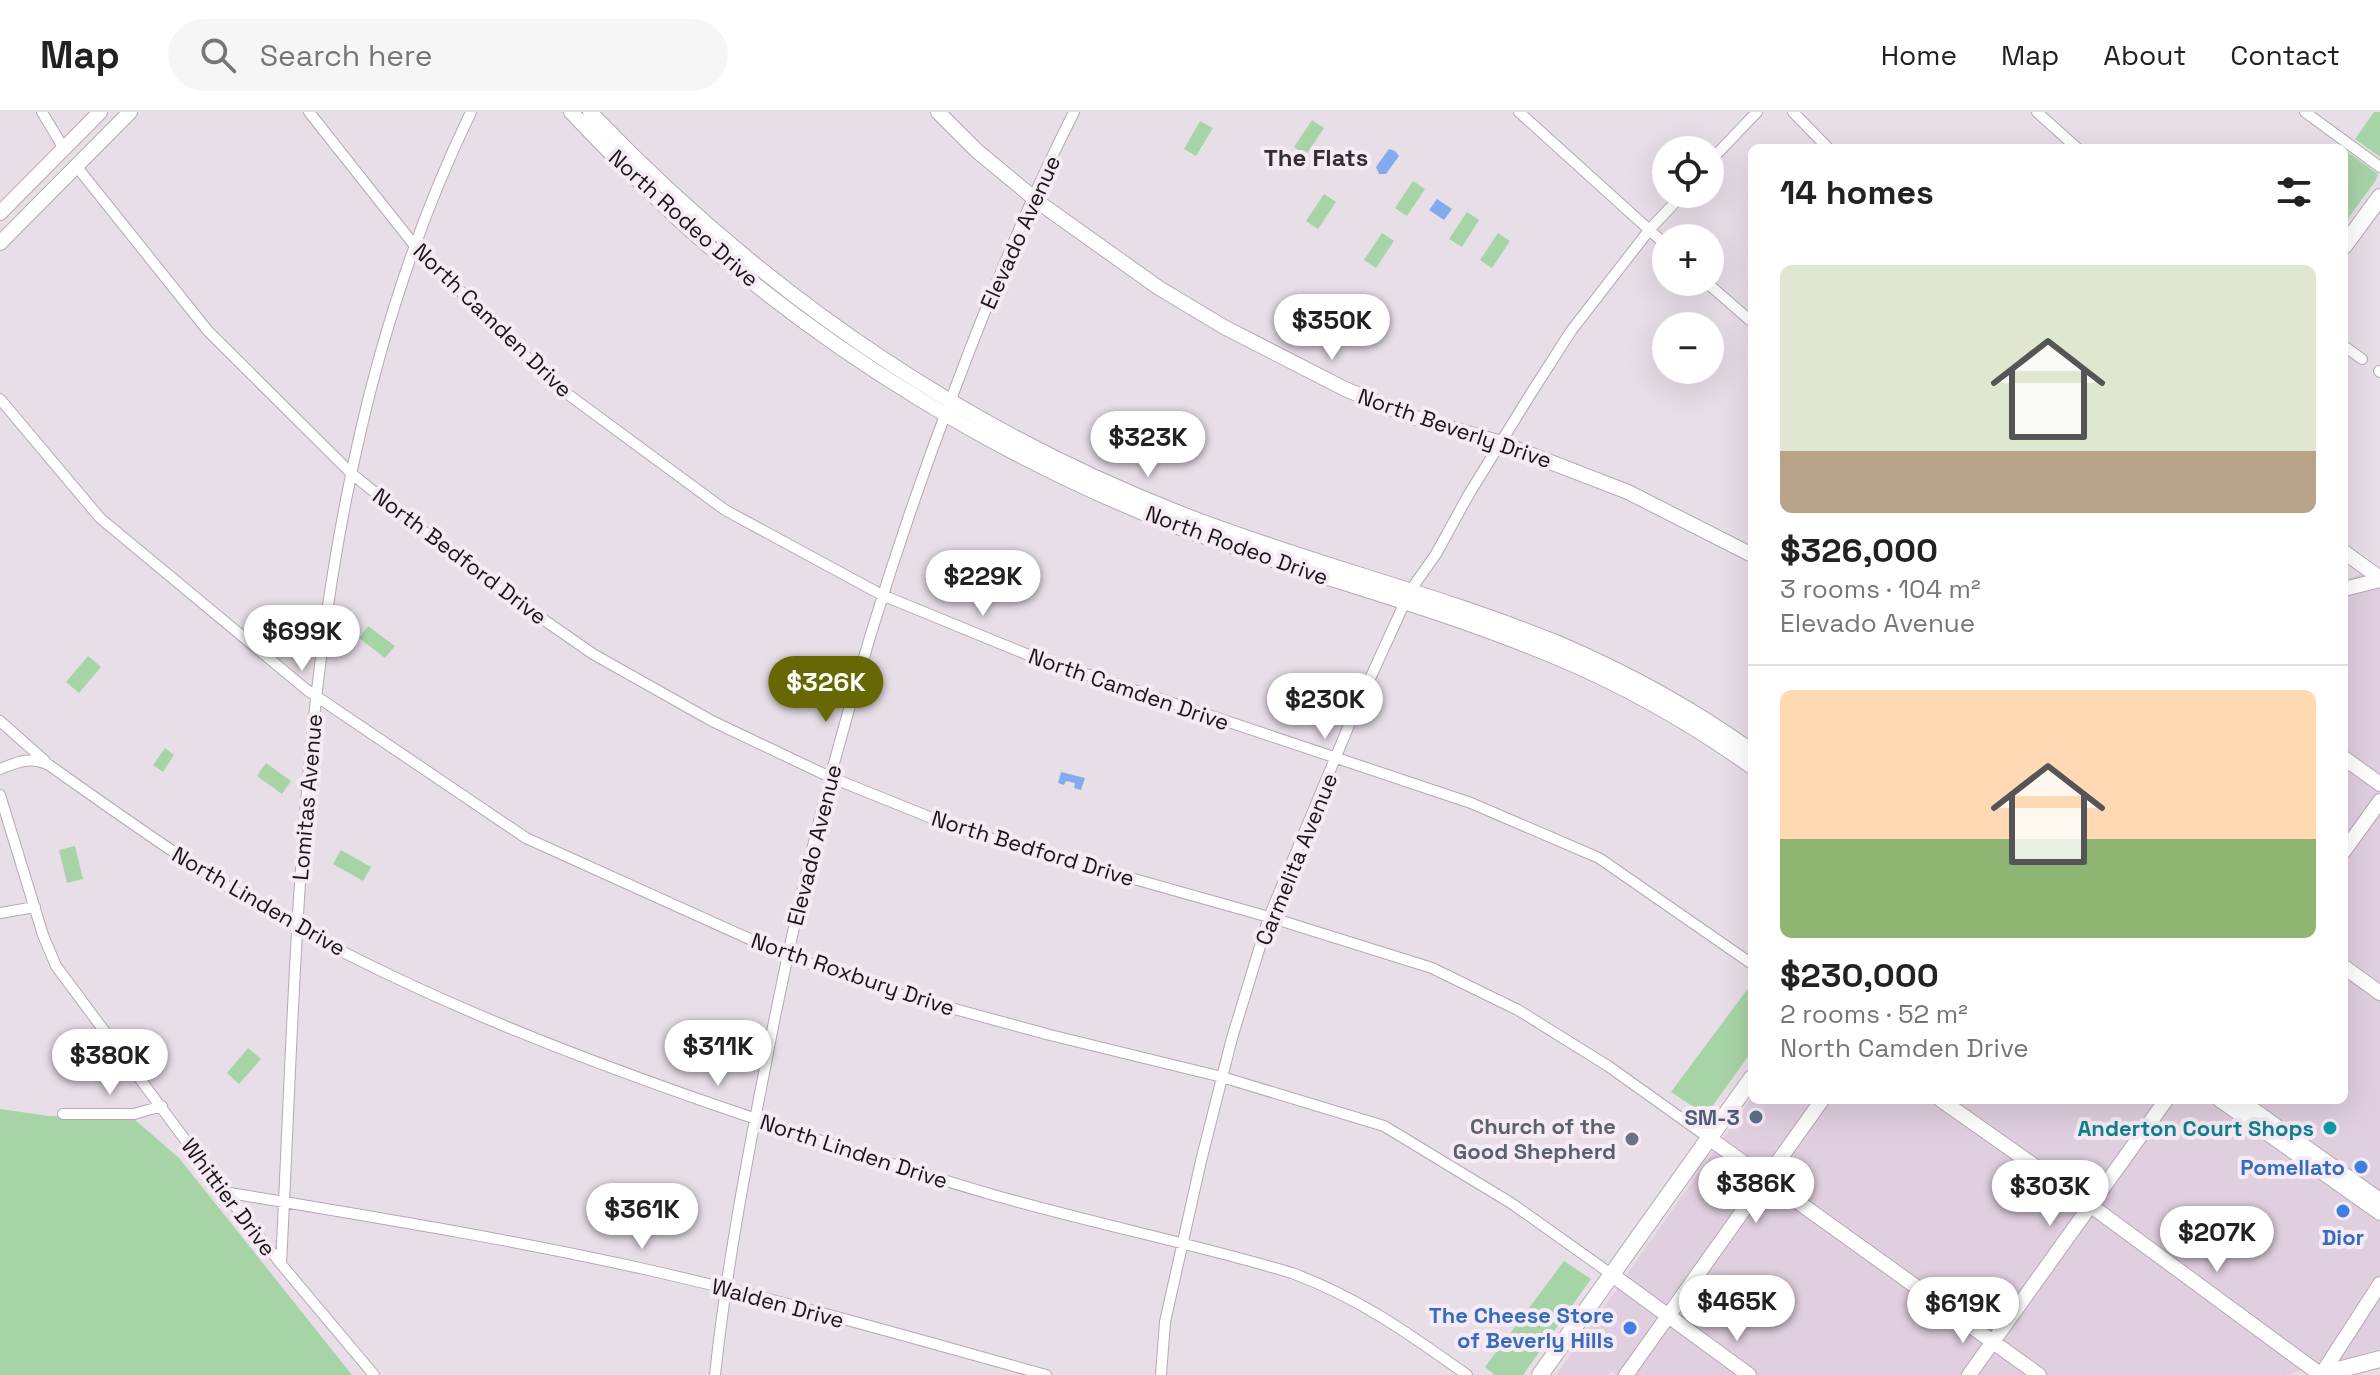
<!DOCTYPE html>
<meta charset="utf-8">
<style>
:root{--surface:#fff;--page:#f6f6f6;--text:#222;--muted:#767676;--line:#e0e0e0;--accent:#676803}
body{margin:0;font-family:"Space Grotesk",sans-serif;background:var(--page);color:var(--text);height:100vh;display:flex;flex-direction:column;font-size:30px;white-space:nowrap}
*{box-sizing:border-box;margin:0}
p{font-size:26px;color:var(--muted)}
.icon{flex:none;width:44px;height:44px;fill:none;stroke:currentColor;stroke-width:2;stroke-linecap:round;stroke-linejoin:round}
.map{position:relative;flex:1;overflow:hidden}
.drawer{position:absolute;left:1748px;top:32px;width:600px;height:960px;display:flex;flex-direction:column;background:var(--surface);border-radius:12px;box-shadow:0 8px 32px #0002}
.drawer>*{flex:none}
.buttons{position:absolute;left:1652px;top:24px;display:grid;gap:16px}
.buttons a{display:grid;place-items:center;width:72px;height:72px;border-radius:50%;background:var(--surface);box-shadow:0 8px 32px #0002;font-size:40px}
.price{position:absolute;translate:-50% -68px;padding:0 18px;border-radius:28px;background:#fff;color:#222;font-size:26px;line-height:52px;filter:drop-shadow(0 2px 4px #0008)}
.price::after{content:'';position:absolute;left:50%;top:48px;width:24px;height:18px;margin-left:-12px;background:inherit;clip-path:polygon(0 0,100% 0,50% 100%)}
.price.active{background:var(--accent);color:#fff}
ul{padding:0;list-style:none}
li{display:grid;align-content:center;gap:16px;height:424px;padding:0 32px}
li+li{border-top:2px solid var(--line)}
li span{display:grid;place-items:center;height:248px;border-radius:12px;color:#555}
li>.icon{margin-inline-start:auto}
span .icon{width:144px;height:144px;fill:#fffc;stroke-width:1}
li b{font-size:34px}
h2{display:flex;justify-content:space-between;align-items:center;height:96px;padding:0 32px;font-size:34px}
header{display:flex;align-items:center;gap:48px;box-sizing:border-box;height:112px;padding:0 40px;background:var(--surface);border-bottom:2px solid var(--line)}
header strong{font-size:38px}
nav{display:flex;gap:44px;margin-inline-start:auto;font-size:28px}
.search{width:560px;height:72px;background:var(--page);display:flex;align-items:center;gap:20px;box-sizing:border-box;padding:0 28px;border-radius:44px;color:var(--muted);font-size:30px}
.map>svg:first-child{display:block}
</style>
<header>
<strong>Map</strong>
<div class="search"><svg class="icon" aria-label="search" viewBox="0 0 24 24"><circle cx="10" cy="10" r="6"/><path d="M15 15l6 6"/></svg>Search here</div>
<nav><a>Home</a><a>Map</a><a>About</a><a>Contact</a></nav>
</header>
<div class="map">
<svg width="2380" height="1263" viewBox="0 0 2380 1263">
<rect width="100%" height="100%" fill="#e8dee8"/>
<path fill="#e0cfdf" d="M 2380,456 L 2380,1237 L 2285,1263 L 1617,1263 L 1611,1259 L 1608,1263 L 1556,1263 L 1752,985 L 1752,988 L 2344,988 L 2344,468 Z"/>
<path fill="#a7d4a7" d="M 2374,0 L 2380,0 L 2380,45 L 2355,27 Z
M 1312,8 L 1324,16 L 1306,43 L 1294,35 Z
M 1200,9 L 1213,16 L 1196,44 L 1184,37 Z
M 2346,39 L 2378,62 L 2376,68 L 2344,112 L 2344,42 Z
M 1413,69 L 1425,77 L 1407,104 L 1395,96 Z
M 1324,82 L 1336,90 L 1318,117 L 1306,109 Z
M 1467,100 L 1479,108 L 1462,135 L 1449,127 Z
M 1382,121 L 1394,129 L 1376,156 L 1364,148 Z
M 1498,121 L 1510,129 L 1492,156 L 1480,148 Z
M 368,514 L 395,534 L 385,546 L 359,526 Z
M 88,544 L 101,555 L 79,581 L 66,570 Z
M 165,636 L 174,643 L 163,660 L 153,653 Z
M 266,651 L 291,669 L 282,682 L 257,664 Z
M 75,734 L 83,767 L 67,771 L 59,738 Z
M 341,738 L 371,755 L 363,769 L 333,752 Z
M 1752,871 L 1752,939 L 1706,1003 L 1671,980 Z
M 248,936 L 261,947 L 239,972 L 227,961 Z
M 0,997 L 49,1004 L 134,1007 L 179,1046 L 352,1263 L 0,1263 Z
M 1564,1149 L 1591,1167 L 1523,1263 L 1495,1263 L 1485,1255 Z"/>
<path fill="#83a9ee" d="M 1389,37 L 1395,39 L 1399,44 L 1386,62 L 1379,62 L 1376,55 Z
M 1437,87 L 1452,97 L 1444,108 L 1429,98 Z
M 1061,660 L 1085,666 L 1081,678 L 1074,676 L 1075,671 L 1066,669 L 1064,673 L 1058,671 Z"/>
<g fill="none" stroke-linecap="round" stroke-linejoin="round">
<defs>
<path id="street" d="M 42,0 L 64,37
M 309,0 L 415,134 L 554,272 L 725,398 L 882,483 L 1026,542 L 1471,691 L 1599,746 L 1752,852
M 1519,0 L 1666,133
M 1793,0 L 1828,36
M 2037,0 L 2077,36
M 2305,0 L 2380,55
M 1710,49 L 1757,0
M 77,55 L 208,219 L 352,362 L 468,455 L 593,542 L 712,609 L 830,665 L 964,719 L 1269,805 L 1432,856 L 1518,898 L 1608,954 L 1709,1026
M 1706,170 L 1752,210
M 2344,234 L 2362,247
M 2379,259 L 2380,260
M 0,287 L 100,406 L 307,578 L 526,726 L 787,844 L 896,881 L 1050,923 L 1222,965 L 1384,1014 L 1511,1091 L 1611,1162
M 0,609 L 45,649
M 0,657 C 18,650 31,644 49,653 C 131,711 212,769 299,817 C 434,890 574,944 718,994 C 808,1025 898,1055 990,1082 C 1090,1111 1192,1131 1292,1161 C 1361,1187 1408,1221 1467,1263
M 0,683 L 43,823 L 56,854 L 224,1080 L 281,1152 L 374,1263
M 0,801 L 35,795
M 63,1002 L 134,1002 L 162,994
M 224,1080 C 368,1104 511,1127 653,1159 C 785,1189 916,1227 1046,1263
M 281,1152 C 301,764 298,357 471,0
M 715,1263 C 726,1160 745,1058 765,956 C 809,723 871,495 956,274 C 991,181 1029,89 1074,0
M 1161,1263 L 1165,1210 L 1201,1049 L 1232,926 L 1269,805 L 1352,606 L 1410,479 L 1436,442 L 1469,382 L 1530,283 L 1571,219 L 1650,117 L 1683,82"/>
<path id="secondary" d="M 571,0 C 609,40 647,79 688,116 C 831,243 1000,346 1178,415 C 1302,462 1432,493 1555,545 C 1625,574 1690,611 1752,655
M 590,0 C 758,176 954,313 1182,402 C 1305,450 1435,481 1558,531 C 1626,560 1692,596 1752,639
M 938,0 L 977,39 L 1041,92 L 1159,176 L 1224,215 L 1345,277 L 1409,304 L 1501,331 L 1628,380 L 1752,443
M 0,101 L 100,0
M 0,131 L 130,0
M 2344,440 L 2380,466
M 2344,477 L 2380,468
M 2344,646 L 2380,672
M 2344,739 L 2380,689
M 2344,855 L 2380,881
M 1941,988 L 2090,1093 L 2321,1263 L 2380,1172
M 2220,988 L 2380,1101
M 2240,988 L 2380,1088
M 1709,1026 L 2039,1263
M 1611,1162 L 1749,1263
M 1626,1263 L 1822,988
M 1969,1263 L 2166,988"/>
<path id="primary" d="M 2344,134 L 2380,85
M 1540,1263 L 1752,966
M 2319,1263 L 2380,1247"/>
</defs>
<use href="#street" stroke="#b3a9b2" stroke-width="12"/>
<use href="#secondary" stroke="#b3a9b2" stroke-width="16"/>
<use href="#primary" stroke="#b3a9b2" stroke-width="18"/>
<use href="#street" stroke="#fff" stroke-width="10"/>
<use href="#secondary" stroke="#fff" stroke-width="14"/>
<use href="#primary" stroke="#fff" stroke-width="16"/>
</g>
<circle fill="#5c6f8a" stroke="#f6ebf5" stroke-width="3" cx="1756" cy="1005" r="8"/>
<circle fill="#0f9aa8" stroke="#f6ebf5" stroke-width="3" cx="2330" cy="1016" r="8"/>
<circle fill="#6b7280" stroke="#f6ebf5" stroke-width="3" cx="1632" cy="1027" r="8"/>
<g fill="#3f7fe0" stroke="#f6ebf5" stroke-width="3">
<circle cx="2361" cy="1055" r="8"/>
<circle cx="2343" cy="1099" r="8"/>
<circle cx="1630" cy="1216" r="8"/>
</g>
<g text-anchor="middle" stroke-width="8" stroke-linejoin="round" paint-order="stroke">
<g font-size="22" fill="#191519" stroke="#f6ebf5">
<text transform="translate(684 106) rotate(42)" y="8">North Rodeo Drive</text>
<text transform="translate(1020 120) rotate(-66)" y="8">Elevado Avenue</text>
<text transform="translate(493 208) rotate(44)" y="8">North Camden Drive</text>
<text transform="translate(1455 316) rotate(19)" y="8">North Beverly Drive</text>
<text transform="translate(1237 433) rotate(20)" y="8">North Rodeo Drive</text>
<text transform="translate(460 444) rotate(37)" y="8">North Bedford Drive</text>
<text transform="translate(1129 577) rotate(19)" y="8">North Camden Drive</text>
<text transform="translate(307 685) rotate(-85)" y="8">Lomitas Avenue</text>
<text transform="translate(814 733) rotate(-76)" y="8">Elevado Avenue</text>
<text transform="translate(1033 736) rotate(17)" y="8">North Bedford Drive</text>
<text transform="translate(1296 747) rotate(-68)" y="8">Carmelita Avenue</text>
<text transform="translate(259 789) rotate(30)" y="8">North Linden Drive</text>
<text transform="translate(853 862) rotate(19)" y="8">North Roxbury Drive</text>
<text transform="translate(854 1039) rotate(18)" y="8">North Linden Drive</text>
<text transform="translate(229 1085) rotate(53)" y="8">Whittier Drive</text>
<text transform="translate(778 1191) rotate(15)" y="8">Walden Drive</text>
</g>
<g font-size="22" font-weight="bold" fill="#4e5e75" stroke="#f6ebf5" text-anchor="end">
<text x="1740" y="1013">SM-3</text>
</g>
<g font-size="22" font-weight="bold" fill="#5b616d" stroke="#f6ebf5" text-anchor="end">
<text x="1616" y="1022">Church of the<tspan x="1616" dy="25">Good Shepherd</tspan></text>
</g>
<g font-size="22" font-weight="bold" fill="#0d838f" stroke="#f6ebf5" text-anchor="end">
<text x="2314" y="1024">Anderton Court Shops</text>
</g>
<g font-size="22" font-weight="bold" fill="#366cbe" stroke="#f6ebf5" text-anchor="end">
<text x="2345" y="1063">Pomellato</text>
<text x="2343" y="1133" text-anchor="middle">Dior</text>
<text x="1614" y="1211">The Cheese Store<tspan x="1614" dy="25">of Beverly Hills</tspan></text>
</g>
<g font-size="24" font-weight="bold" fill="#352d34" stroke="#f6ebf5">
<text x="1316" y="54">The Flats</text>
</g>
</g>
</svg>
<div class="buttons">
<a><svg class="icon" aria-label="locate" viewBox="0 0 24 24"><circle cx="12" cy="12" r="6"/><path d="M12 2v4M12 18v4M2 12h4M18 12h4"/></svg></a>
<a>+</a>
<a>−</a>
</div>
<b class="price" style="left:1332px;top:250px">$350K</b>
<b class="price" style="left:1148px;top:367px">$323K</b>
<b class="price" style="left:983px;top:506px">$229K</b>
<b class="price" style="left:302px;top:561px">$699K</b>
<b class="price active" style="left:826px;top:612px">$326K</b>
<b class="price" style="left:1325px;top:629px">$230K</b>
<b class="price" style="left:718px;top:976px">$311K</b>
<b class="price" style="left:110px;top:985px">$380K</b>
<b class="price" style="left:1756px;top:1113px">$386K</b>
<b class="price" style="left:2050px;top:1116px">$303K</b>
<b class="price" style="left:642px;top:1139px">$361K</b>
<b class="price" style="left:2217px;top:1162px">$207K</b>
<b class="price" style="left:1737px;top:1231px">$465K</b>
<b class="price" style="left:1963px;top:1233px">$619K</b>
<section class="drawer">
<h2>14 homes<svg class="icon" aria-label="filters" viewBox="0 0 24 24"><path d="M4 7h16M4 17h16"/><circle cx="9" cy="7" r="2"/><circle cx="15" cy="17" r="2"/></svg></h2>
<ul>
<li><span style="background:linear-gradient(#dfe7d0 75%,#b9a48a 0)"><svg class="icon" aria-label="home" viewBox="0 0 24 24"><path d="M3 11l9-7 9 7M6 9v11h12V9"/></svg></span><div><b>$326,000</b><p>3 rooms · 104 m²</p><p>Elevado Avenue</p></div></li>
<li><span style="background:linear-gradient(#ffd9b3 60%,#8fb573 0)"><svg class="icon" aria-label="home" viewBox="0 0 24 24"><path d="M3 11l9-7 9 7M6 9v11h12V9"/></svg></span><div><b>$230,000</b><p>2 rooms · 52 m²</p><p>North Camden Drive</p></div></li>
</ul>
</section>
</div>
